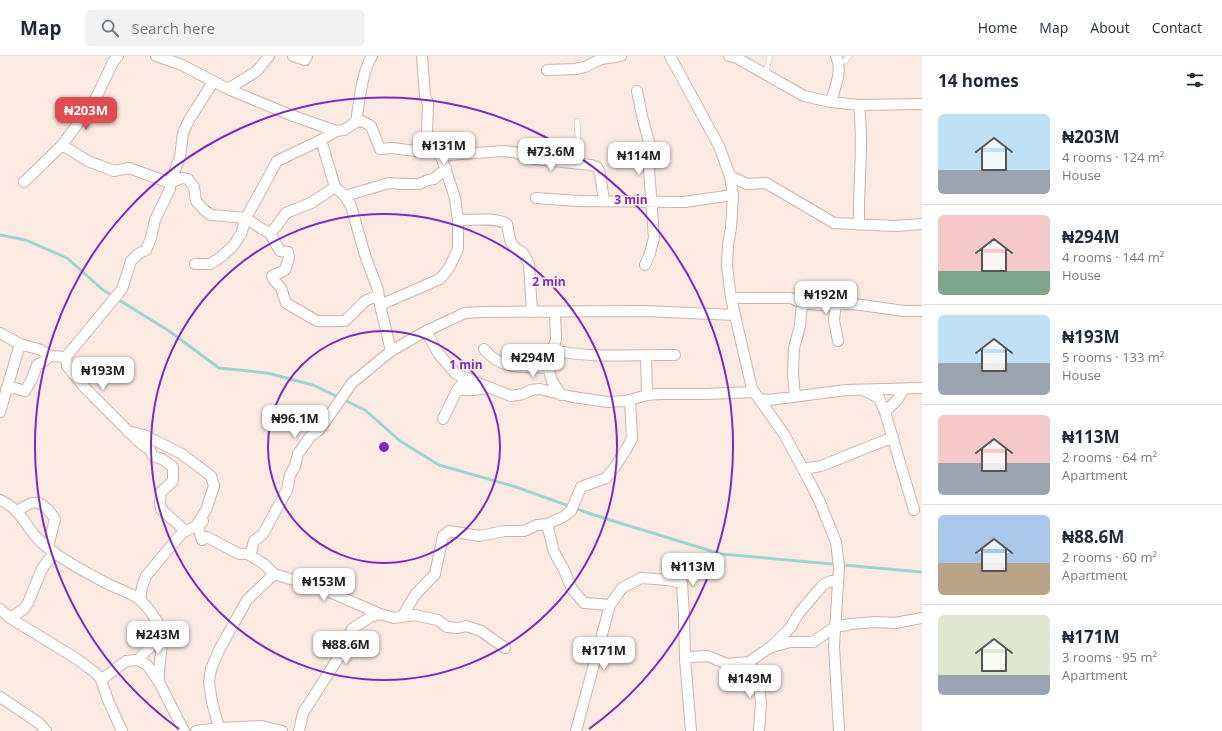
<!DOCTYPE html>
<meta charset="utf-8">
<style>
:root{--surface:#fff;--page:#f2f2f3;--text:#1f2937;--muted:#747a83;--line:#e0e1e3;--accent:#e04c51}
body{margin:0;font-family:"Open Sans",sans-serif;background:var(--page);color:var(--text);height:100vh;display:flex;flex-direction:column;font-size:15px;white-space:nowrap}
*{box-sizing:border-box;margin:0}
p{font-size:13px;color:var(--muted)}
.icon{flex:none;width:22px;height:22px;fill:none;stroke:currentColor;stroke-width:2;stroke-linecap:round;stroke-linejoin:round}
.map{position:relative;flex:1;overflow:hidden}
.panel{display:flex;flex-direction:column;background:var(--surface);width:300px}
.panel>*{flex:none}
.price{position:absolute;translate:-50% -34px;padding:0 9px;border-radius:8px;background:#fff;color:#222;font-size:13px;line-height:26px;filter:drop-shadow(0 1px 2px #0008)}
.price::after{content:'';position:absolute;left:50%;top:24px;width:12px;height:9px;margin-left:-6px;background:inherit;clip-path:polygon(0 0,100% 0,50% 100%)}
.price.current{background:var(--accent);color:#fff}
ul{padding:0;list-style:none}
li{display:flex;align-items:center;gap:12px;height:100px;padding:0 16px}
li+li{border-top:1px solid var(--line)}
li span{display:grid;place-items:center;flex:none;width:112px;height:80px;border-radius:6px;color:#555}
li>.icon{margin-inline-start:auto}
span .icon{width:48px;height:48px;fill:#fffc;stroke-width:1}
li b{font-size:17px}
h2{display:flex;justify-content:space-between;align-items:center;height:48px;padding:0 16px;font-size:17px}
header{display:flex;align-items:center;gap:24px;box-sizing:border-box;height:56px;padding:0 20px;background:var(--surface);border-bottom:1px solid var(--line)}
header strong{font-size:19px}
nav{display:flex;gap:22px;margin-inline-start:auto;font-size:14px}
.search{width:280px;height:36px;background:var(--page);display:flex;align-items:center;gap:10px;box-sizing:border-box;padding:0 14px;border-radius:6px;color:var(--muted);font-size:15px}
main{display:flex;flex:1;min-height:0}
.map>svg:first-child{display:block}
</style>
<header>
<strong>Map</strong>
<div class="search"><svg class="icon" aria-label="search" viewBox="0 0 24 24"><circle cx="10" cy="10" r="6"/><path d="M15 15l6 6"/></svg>Search here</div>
<nav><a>Home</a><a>Map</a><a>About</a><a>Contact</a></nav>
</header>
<main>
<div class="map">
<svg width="922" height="675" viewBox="0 0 922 675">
<rect width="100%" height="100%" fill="#fbeae2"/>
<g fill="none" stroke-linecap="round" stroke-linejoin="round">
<path stroke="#9ed4cf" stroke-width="3" d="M 0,179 L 26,184 L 67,202 L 103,234 L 169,275 L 219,312 L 267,317 L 313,329 L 365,354 L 400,385 L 439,409 L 516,431 L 594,459 L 721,498 L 922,516"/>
<defs>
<path id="service" d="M 839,5 L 845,5 L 849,0
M 765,18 L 770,0
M 576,107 L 578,79 L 577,65"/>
<path id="minor" d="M 156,0 L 180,8 L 228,33 L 288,58 L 336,75
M 293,0 L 305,4 L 307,0
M 670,0 L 719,90 L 730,120 L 733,139 L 731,172 L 728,189 L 727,210 L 731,242 L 752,333 L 784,378 L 803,413 L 819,444 L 836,486 L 839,511 L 834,590 L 839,675
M 729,0 L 737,2 L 804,40 L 831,46 L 859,49 L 922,48
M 547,14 L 575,13 L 585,11 L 601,3 L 621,0
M 228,33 L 257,15 L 269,0
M 637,35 L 642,60 L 653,101 L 653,107 L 650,110 L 649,113 L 654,182 L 650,197 L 645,209
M 831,46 C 835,31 843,14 836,0
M 859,49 C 864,91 858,128 859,169
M 356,66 L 362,65 L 371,70 L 380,93 L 392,92 L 424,96 L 436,93 L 442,98 L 447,99 L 504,95 L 514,96 L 534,103 L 591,109 L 597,111 L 600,117 L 604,145
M 321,84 L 335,131 L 345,140 L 351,150 L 365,199 L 378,234 L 380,249 L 391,295
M 62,89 L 88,105 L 114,115 L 129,112 L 170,127 L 182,122 L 188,123 L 194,131 L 196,145 L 204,154 L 211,159 L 246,162 L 262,173 L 270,177 L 280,195 L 288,196 L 289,202 L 285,214 L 272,220 L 274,224 L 281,232 L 286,247 L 317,265 L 345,265 L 365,245 L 378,239
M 730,120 L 747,128 L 766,127 L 834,167 L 895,170 L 922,168
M 24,126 L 62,89 L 79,66 L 88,59 L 113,6 L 118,0
M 345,140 L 389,127 L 404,128 L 419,128 L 428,124 L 434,123 L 446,112
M 536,142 L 578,145 L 684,146 L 733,139
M 458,164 C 472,164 496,161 507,168 L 510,184 L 514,191 L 523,197 L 529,208 L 532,256
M 270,177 L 276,171 L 286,157 L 311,147 L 335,131
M 195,208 L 210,208 L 221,201 L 233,190 L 241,178 L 246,162 L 277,105 L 321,84 L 336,75 L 344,74 L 356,66 C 359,48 362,15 372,0
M 731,242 L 791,242 L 802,247 L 819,249 L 854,248 L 904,255 L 922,255
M 836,247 L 834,264 L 838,285
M 380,249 L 440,223 L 449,212 L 458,193 L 458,164 L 455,142 L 442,103 L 427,78 L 428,47 L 425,40 L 422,0
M 555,256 L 556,284 L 552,294 L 548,312 L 552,325 L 561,339
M 426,275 L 438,297 L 456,318 L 511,340 L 523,338 L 531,334 L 540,333 L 573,341 L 608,346 L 626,345 L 647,339 L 660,338 L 705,338 L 754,336
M 0,277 L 20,288 L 41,294 L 50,300 L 66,301
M 484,293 C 502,315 523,310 548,312
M 552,294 C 593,303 634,298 675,299
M 646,299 L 647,339
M 6,333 L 15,332 L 25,335 L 32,323 L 37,309 L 44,305 L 50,300
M 457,334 L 474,334 L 489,332
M 863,334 L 879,342 L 885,356 L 914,454
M 795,341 L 793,317 L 794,292 L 800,270 L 802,247
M 759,343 L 769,344 L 846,334 L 922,332
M 0,356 L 20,288
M 885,356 L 897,344 L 904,333
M 443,363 L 457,334 L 467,322
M 127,375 L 144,379 L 182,398 L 211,420 L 214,430 L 206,454 L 196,470 L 182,477 L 146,520 L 142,531 L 140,544
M 803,413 L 821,410 L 893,381
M 0,444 C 23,454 25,472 42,487 C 60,503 89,518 110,529 C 119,533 133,538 140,544 C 148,551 160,568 163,577 L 159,615 L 159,626
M 18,455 C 35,441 43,445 55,463 L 48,491
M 203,465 L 198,471 L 202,484 L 207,481 L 239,498 L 248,498
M 547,468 L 554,496 L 564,514 L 572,533 L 584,547 L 610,549 L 622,532 L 641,522 L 668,524 L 682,527 L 684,559 L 685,603 L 691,601 L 708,600 L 727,608 L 749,606 L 769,592 L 790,586 L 813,586 L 835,571 L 851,568 L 875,566 L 895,567 L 922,562
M 182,477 L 182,472 L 161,453 L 160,447 L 161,436 L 173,425 L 173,411 L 162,403 L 153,400 L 150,394 L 138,385 L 85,332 L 67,310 L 66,301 L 122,233 L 131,205 L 138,198 L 146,194 L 151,182 L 155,164 L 170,133 L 170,127 L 180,101 L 183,77 L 189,64 L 213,26
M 0,553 L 10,562 L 77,603 L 97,618 L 101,624 L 108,644 L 122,675
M 380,558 L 323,533 L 274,518 L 264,508 L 248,498 L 251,497 L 254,485 L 263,478 L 287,434 L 290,419 L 295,410 L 298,398 L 310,381 L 320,373 L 352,327 L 391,295 L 426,275 L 465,257 L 480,256 L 644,255 L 735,259
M 402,561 L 415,539 L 435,518 L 443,480 L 449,475 L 480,480 L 504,475 L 524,475 L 537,469 L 547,468 L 563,461 L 571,455 L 581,431 L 606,422 L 615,411 L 628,390 L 632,382 L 630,344
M 10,562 L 24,553 L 28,547 L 42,513 L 54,496
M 772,590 L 790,572 L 799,557 L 823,529 L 831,525 L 838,525
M 685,603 L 691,675
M 138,604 L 163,577
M 749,606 L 758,624 L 761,646 L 759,675
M 101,624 L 126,605 L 138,604 L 147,609 L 159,626 L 184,675
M 0,641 L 39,667 L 46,675
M 196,675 L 219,672 L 262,670 L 282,675
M 219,675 L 219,672 L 212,646 L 209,626 L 211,613 L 220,592 L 247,544 L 274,518
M 299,675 L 303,657 L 342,596 L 352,573 L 370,561 L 380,558 L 394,562 L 414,559 L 438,564 L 447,571 L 458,572 L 466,570 L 481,575 L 505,592
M 576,675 L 610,549"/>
</defs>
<use href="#service" stroke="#cdb2ac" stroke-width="6"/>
<use href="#minor" stroke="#cdb2ac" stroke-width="12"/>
<use href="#service" stroke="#fff" stroke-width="5"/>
<use href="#minor" stroke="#fff" stroke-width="10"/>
</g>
<g fill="none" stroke="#7b2cbf" stroke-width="2">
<circle cx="384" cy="391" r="116"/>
<circle cx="384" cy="391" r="233"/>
<path d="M179 673A349 349 0 1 1 589 673"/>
</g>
<circle cx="384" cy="391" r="6" fill="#7b2cbf" stroke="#feefe7" stroke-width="2"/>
<g font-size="12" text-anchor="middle" font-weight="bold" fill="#7b2cbf" stroke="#feefe7" stroke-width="3" stroke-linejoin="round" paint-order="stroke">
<text x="631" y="148">3 min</text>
<text x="549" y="230">2 min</text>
<text x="466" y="313">1 min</text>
</g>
</svg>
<b class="price current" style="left:86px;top:75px">₦203M</b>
<b class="price" style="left:444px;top:110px">₦131M</b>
<b class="price" style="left:551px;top:116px">₦73.6M</b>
<b class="price" style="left:639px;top:120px">₦114M</b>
<b class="price" style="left:826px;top:259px">₦192M</b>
<b class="price" style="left:533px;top:322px">₦294M</b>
<b class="price" style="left:103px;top:335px">₦193M</b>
<b class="price" style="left:295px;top:383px">₦96.1M</b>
<b class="price" style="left:693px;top:531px">₦113M</b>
<b class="price" style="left:324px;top:546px">₦153M</b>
<b class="price" style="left:158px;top:599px">₦243M</b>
<b class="price" style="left:346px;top:609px">₦88.6M</b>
<b class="price" style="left:604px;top:615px">₦171M</b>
<b class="price" style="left:750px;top:643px">₦149M</b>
</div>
<section class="panel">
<h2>14 homes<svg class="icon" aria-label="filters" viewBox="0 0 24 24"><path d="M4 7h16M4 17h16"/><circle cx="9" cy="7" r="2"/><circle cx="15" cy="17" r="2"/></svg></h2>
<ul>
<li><span style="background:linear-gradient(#bfe0f5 70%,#9aa5b1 0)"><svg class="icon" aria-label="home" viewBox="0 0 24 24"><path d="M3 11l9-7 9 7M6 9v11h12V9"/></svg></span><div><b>₦203M</b><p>4 rooms · 124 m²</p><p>House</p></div></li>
<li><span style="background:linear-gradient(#f6c9c9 70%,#7fa58c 0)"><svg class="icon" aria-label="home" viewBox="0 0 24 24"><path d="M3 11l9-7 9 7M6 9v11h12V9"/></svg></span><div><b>₦294M</b><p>4 rooms · 144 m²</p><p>House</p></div></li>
<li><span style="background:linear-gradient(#bfe0f5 60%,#9aa5b1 0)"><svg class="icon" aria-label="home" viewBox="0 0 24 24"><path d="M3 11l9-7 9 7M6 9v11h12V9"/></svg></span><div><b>₦193M</b><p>5 rooms · 133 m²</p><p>House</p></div></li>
<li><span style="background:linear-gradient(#f6c9c9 60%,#9aa5b1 0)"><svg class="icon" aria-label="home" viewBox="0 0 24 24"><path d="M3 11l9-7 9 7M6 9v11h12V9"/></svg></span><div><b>₦113M</b><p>2 rooms · 64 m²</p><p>Apartment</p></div></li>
<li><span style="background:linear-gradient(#a9c7e8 60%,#b9a48a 0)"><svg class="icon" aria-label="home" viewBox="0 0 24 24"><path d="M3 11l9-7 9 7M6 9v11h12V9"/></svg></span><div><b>₦88.6M</b><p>2 rooms · 60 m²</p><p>Apartment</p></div></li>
<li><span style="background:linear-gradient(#dfe7d0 75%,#9aa5b1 0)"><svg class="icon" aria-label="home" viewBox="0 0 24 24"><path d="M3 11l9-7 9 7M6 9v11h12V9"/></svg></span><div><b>₦171M</b><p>3 rooms · 95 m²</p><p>Apartment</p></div></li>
</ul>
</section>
</main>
